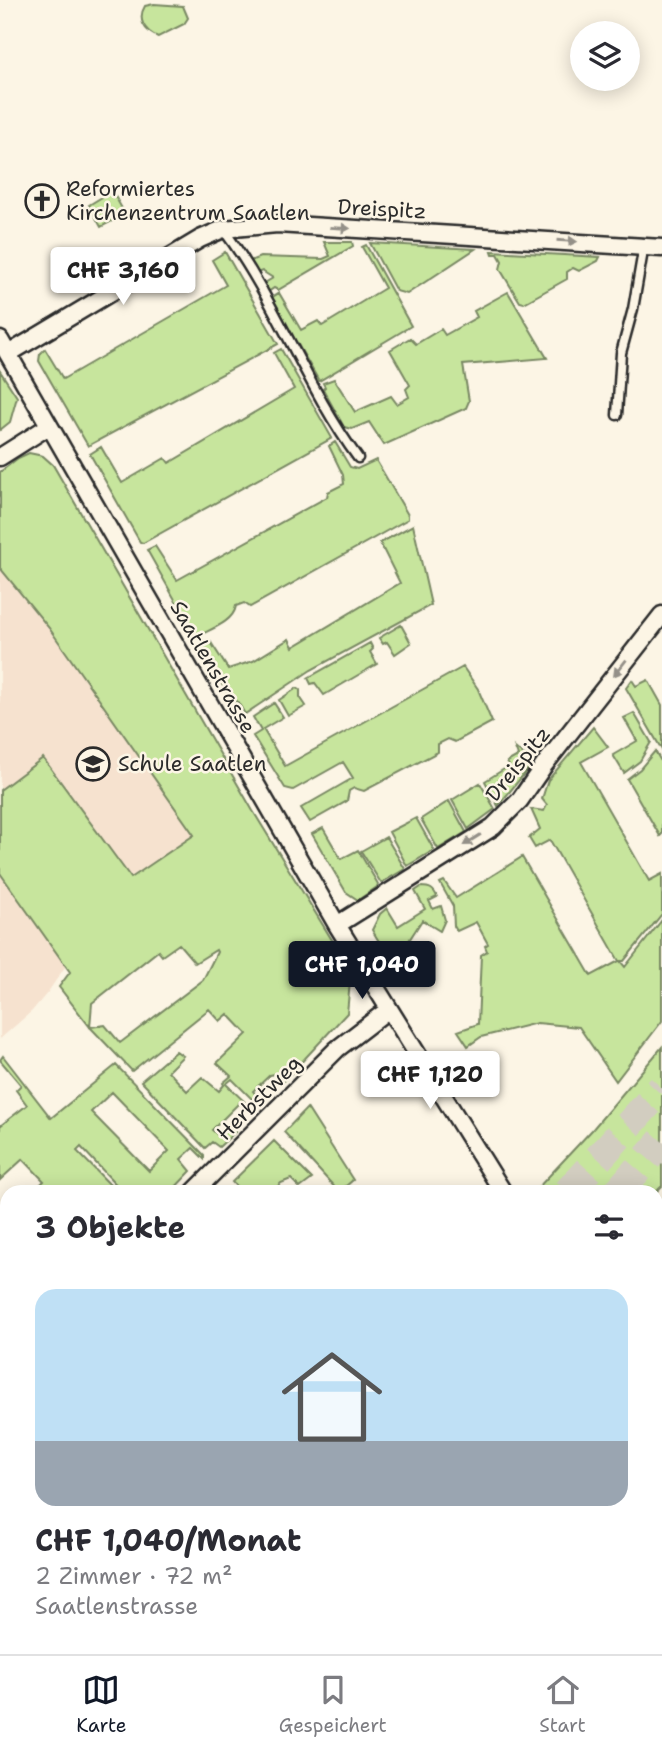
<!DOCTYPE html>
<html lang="de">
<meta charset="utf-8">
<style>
:root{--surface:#fff;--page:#f7f7f7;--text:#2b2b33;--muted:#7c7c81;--line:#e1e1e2;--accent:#111827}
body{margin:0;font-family:"Shantell Sans",sans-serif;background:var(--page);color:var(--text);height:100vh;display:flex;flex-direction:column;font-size:26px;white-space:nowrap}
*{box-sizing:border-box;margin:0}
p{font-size:23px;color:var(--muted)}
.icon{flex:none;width:38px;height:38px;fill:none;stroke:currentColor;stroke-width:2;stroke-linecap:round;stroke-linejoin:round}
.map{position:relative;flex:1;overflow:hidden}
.details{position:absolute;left:0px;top:1185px;width:663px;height:471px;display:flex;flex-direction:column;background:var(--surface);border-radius:21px 21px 0 0;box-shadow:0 4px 18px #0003}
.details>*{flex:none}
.fabs{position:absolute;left:570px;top:21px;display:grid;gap:14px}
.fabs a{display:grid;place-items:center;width:70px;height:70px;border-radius:50%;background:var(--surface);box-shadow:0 4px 18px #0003;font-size:35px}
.price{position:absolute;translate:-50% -60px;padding:0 16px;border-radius:7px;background:#fff;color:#222;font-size:23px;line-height:46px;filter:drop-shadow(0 2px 4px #0008)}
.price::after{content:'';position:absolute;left:50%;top:42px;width:21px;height:16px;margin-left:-10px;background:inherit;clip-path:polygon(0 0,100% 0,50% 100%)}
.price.selected{background:var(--accent);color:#fff}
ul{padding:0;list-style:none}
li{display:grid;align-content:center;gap:14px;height:371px;padding:0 35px}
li+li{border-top:2px solid var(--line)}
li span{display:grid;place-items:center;height:217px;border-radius:21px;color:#555}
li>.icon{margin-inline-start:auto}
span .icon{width:126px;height:126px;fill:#fffc;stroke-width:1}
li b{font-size:30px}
h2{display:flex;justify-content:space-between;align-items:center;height:84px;padding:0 35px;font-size:30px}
.tab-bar{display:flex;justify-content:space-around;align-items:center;height:98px;border-top:2px solid var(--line);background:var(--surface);font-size:19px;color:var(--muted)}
.tab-bar a{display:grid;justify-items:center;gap:4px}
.tab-bar .selected{color:var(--accent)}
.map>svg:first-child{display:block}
</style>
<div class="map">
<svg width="662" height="1654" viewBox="0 0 662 1654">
<rect width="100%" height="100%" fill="#fcf5e5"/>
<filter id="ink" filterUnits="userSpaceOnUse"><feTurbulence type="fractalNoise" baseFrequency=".0143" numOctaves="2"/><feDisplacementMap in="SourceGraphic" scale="14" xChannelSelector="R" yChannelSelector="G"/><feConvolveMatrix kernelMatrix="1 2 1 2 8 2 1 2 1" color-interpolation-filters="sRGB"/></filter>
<g filter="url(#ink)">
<path fill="#f6e2cf" d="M 0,472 L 224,833 L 69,961 L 48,992 L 32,1011 L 0,1039 Z"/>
<path fill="#c7e59d" stroke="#798864" stroke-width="2" fill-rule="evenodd" d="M 154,4 L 183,6 L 188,18 L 184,24 L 158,37 C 144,31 137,19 145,6 Z
M 112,191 L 124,212 L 123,215 L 101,227 L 89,205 Z
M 324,242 L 352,242 L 353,246 L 278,290 L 274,288 L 268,292 L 263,284 L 273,278 L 262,271 L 257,273 L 250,261 L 260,257 L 323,259 L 330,256 Z
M 370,243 L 475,249 L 407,294 L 396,291 Z
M 366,245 L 411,326 L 319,381 L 271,298 L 279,293 L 301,330 L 318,321 L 322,326 L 385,288 L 362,247 Z
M 492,251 L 600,257 L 598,261 L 579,271 L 573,268 L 567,272 L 567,279 L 524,303 L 520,302 L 500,269 L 502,261 L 498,254 L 493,254 Z
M 225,252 L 278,344 L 88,446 L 39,361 L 40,354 L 45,349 L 63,379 L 226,285 L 212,260 Z
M 508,292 L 547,358 L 463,365 L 469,401 L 466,408 L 384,445 L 369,422 L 352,429 L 344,427 L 323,389 L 325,387 L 323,383 L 334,379 L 355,412 L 391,396 L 397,404 L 409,397 L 406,389 L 410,385 L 390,350 L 410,338 L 416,344 L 441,329 L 445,335 L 477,317 L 474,311 Z
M 281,349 L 332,438 L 143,543 L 140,542 L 90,454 L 101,447 L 122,483 L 165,458 L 169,463 L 294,389 L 274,353 Z
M 0,371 L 17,397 L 10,422 L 0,430 Z
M 335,442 L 350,467 L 357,469 L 376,460 L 408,515 L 408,519 L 250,607 L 244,603 L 236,606 C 233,623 210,629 196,637 L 147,550 L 155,546 L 177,580 L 327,497 L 328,492 L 344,484 L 343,475 L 329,446 Z
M 29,453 L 43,456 L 53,465 L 253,811 L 351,971 L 347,1013 L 284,1081 L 280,1073 L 270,1075 L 253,1091 L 262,1102 L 259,1106 L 232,1079 L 226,1084 L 248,1105 L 251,1111 L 239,1103 L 212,1130 L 219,1136 L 233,1123 L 239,1125 L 235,1132 L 219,1147 L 212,1142 L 205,1148 L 141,1081 L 176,1051 L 183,1056 L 168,1071 L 187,1091 L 202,1077 L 219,1091 L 224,1085 L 223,1083 L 231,1076 L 217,1063 L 247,1034 L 228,1014 L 220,1021 L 209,1009 L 132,1071 L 90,1027 L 59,987 L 70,972 L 0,873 L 0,790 L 43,758 L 131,878 L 194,835 L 49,628 L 0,568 L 0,472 L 18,458 ZM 179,944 L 195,963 L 216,950 L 217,952 L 203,980 L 120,1043 L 105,1025 L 90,1027 L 92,1003 L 158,951 L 162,956 Z
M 413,525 L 431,605 L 311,670 L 245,714 L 237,701 L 232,703 L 201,645 L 210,641 L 228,669 L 253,661 L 289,639 L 293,647 L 400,583 L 380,543 Z
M 401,625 L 411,643 L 395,654 L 387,642 L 383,644 L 379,638 Z
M 370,643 L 373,649 L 370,652 L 377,664 L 324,695 L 315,683 L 311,684 L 308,678 Z
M 463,667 L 478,689 L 492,722 L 455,742 L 448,739 L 438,744 L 438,752 L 364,791 L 354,788 L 349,791 L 347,801 L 310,822 L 301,808 L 353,778 L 343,762 L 293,790 L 285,788 L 253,736 L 261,731 L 253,717 L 274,703 L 283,717 L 263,729 L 285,766 Z
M 632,680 L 636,686 L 648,680 L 662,705 L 662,750 L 626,688 Z
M 297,688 L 300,690 L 300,697 L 306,706 L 288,716 L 279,700 Z
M 634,713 L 651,742 L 640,761 L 624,773 L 613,755 L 637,741 L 624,718 Z
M 593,727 L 608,747 L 581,762 L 649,881 L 662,874 L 662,914 L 624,961 L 620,961 L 625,967 L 662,920 L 662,1021 L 616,1081 L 579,1027 L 537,1023 L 481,1037 L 468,1046 L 458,1031 L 478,1024 L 481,955 L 487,951 L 485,946 L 488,944 L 476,922 L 457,931 L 454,926 L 453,906 L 440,883 L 444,881 L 456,898 L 522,857 L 591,976 L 619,961 L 550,840 L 535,848 L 529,838 L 540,829 L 531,809 L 544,811 L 547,805 L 542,799 L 548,780 Z
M 515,748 L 533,763 L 498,806 L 485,781 L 509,766 L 507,762 L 518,756 Z
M 655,751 L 662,763 L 662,834 L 660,836 L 627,779 L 640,769 Z
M 480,783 L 495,809 L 468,829 L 452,800 Z
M 449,801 L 466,832 L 438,849 L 421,819 Z
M 416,818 L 434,850 L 407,866 L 389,832 Z
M 323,828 L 341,859 L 358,850 L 378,884 L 377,887 L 358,900 L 346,892 L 312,834 Z
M 386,837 L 405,869 L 381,883 L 361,851 Z
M 421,887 C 430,887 434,889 437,897 L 429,901 L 433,909 L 441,906 L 445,920 L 440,931 L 422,920 L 408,942 L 411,944 L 409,948 L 416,953 L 419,949 L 422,951 L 420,956 L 403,968 L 394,966 L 372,930 L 380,914 L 387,908 L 398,926 L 425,909 L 415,891 Z
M 662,1047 L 662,1186 L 656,1192 L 534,1192 L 592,1130 Z
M 3,1056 L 51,1118 L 116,1065 L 204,1155 L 204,1159 L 193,1148 L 181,1159 L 191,1171 L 171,1192 L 123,1192 L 81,1147 L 77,1151 L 117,1192 L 33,1192 L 44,1181 L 23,1159 L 0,1180 L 0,1126 L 27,1105 L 16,1090 L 21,1085 L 0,1060 ZM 112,1092 L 169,1151 L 149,1171 L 91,1112 Z
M 307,1108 L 353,1180 L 339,1192 L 284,1132 Z
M 274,1141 L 312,1179 L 300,1188 L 291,1179 L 281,1183 L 272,1192 L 241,1192 L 232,1182 Z
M 0,1245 L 7,1252 L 7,1348 L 0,1355 Z
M 0,1409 L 7,1420 L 7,1552 L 0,1541 Z
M 26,1648 L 170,1648 L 170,1649 L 164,1654 L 20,1654 Z"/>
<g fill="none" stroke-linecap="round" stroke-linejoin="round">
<path stroke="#d2cdc0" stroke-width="30" stroke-dasharray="30 15" stroke-linecap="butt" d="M 568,1192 L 662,1088
M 618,1192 L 662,1141
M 62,1654 L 68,1648
M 127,1654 L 133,1648"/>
<defs>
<path id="service" d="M 223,229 C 276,300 306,387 358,458
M 617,415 L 621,353 L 633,309 L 642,257 L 642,246
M 0,1239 L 7,1246"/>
<path id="minor" d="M 0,340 L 337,925 L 503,1192
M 8,354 L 200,239 L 223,229 L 277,224 L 662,248
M 0,457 L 49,426
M 337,925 L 493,827 L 520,800 L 545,764 L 662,615
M 194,1192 L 337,1049 L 389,1009
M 656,1364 L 662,1370
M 0,1378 L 7,1372"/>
</defs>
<use href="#service" stroke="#2b2b2b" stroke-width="13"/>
<use href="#minor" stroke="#2b2b2b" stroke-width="21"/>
<use href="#service" stroke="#fcf5e5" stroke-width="8"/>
<use href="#minor" stroke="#fcf5e5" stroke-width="16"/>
</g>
<defs><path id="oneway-solid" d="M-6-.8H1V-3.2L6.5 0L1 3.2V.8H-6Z" transform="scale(1.75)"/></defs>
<g fill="#949088">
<use href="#oneway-solid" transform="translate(340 228) rotate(3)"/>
<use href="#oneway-solid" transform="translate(567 241) rotate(4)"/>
<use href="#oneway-solid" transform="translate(620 668) rotate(128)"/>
<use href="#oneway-solid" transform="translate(472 840) rotate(148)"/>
</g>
</g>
<defs>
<symbol id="church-ring" viewBox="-11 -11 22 22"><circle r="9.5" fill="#fcf5e5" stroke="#2b2b2b" stroke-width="1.5"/><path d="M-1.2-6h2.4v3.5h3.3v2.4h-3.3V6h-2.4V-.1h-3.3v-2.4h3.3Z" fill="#2b2b2b"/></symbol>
<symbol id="school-ring" viewBox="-11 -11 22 22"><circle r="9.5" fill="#fcf5e5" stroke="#2b2b2b" stroke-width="1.5"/><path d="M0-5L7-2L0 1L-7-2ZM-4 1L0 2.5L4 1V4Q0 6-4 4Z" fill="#2b2b2b"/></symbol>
</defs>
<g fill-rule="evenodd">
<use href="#church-ring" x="23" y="182" width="38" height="38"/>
<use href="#school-ring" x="74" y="745" width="38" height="38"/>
</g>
<g text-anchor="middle" stroke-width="5" stroke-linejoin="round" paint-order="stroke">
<g font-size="21" fill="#2b2b2b" stroke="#fcf5e5" text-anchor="start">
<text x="66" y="196">Reformiertes<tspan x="66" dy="24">Kirchenzentrum Saatlen</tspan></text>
<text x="118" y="771">Schule Saatlen</text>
</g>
<g font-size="21" fill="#2b2b2b" stroke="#fcf5e5">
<text transform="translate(382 209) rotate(3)" y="7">Dreispitz</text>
<text transform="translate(213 667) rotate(60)" y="7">Saatlenstrasse</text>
<text transform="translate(518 764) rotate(-51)" y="7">Dreispitz</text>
<text transform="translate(259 1098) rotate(-45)" y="7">Herbstweg</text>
</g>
</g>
</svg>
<div class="fabs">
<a><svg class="icon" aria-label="layers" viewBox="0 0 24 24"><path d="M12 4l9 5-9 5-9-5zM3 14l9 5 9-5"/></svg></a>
</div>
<b class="price" style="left:123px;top:307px">CHF 3,160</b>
<b class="price selected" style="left:362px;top:1001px">CHF 1,040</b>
<b class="price" style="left:430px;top:1111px">CHF 1,120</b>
<section class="details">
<h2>3 Objekte<svg class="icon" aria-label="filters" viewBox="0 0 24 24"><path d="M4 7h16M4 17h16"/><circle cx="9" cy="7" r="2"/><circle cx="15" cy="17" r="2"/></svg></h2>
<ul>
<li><span style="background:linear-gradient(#bfe0f5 70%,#9aa5b1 0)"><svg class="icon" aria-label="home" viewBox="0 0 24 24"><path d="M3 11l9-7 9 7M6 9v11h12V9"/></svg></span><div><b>CHF 1,040/Monat</b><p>2 Zimmer · 72 m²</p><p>Saatlenstrasse</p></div></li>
</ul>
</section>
</div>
<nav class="tab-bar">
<a class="selected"><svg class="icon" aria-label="map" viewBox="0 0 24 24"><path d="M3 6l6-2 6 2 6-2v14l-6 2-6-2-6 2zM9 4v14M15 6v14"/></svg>Karte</a>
<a><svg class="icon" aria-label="saved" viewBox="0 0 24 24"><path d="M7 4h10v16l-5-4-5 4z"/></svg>Gespeichert</a>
<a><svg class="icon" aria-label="home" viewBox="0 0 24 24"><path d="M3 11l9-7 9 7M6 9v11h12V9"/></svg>Start</a>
</nav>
